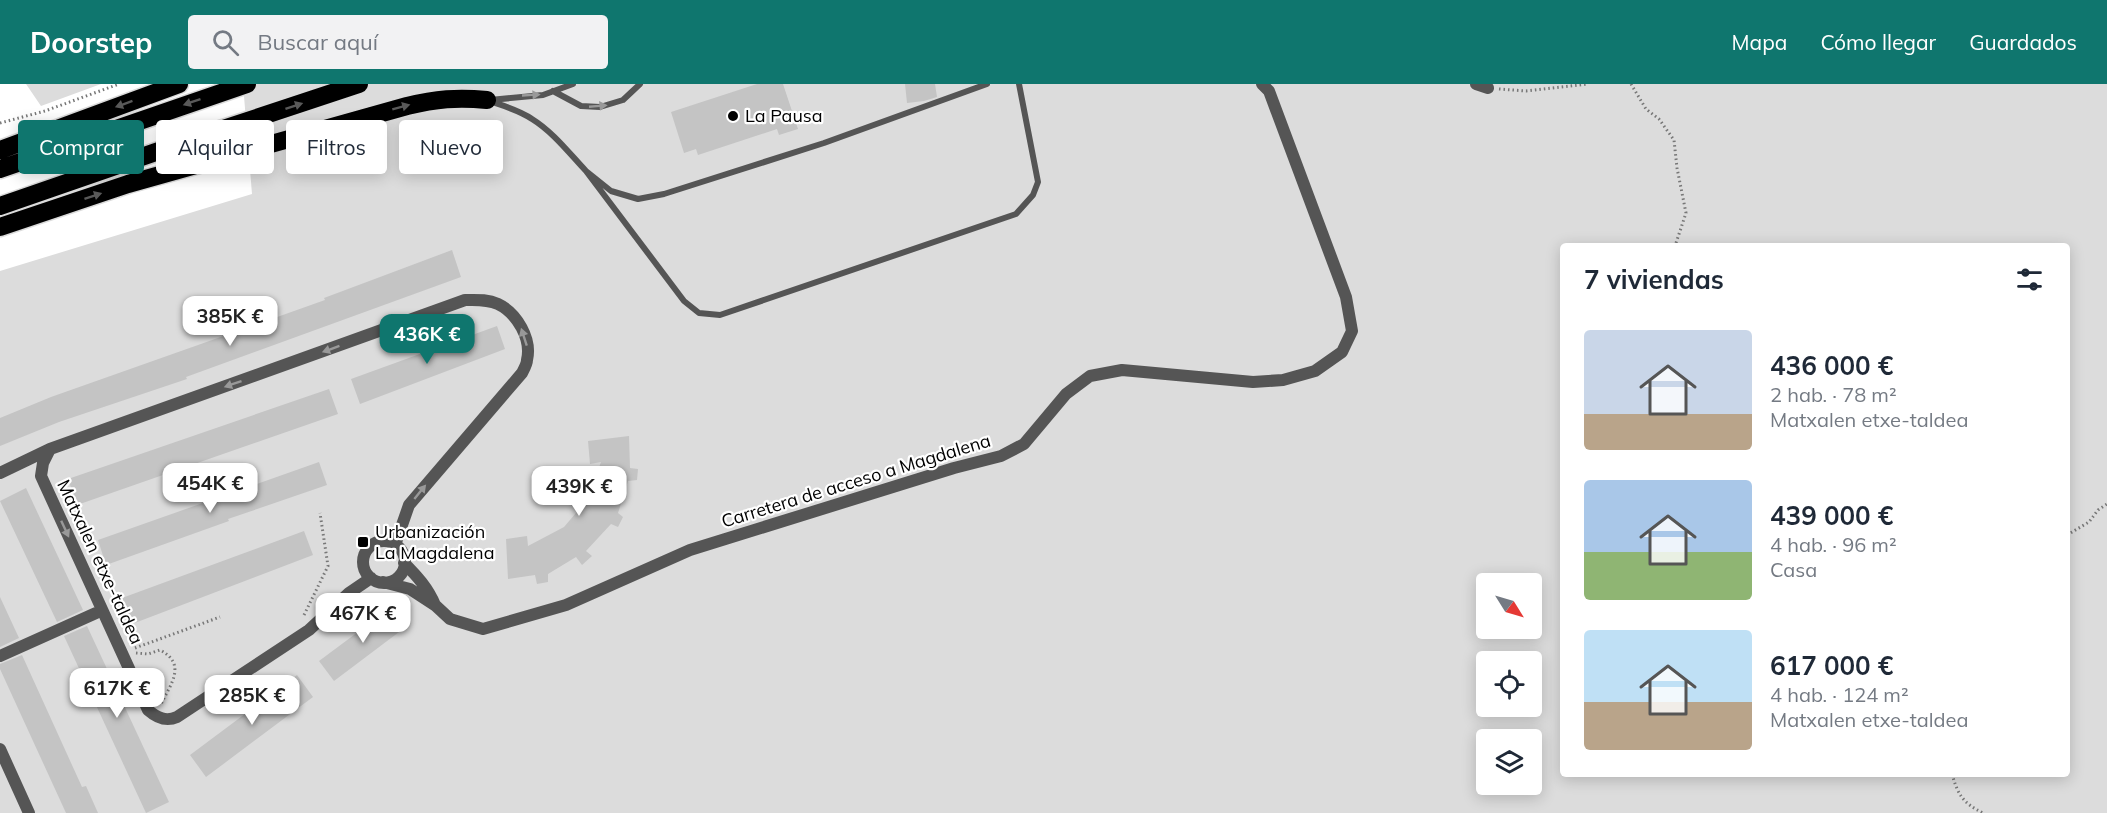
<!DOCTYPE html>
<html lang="es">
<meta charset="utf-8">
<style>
:root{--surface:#fff;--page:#f2f2f3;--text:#1f2937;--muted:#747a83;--accent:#0f766e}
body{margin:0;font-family:Mulish,sans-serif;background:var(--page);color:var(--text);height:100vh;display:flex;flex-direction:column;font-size:22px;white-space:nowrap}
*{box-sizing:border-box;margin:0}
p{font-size:20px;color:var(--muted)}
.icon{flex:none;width:33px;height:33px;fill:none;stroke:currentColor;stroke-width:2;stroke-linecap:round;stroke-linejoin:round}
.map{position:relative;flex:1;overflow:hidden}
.details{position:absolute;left:1560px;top:159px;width:510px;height:534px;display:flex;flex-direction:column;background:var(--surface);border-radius:6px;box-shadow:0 3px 15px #0003}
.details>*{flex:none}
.top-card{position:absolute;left:18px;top:36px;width:570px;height:54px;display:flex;gap:12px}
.needle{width:39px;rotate:127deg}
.tools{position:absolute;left:1476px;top:489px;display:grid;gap:12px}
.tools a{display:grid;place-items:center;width:66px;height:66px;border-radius:6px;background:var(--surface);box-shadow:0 3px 15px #0003;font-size:30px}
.price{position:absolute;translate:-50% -51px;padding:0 14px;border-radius:12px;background:#fff;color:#222;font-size:20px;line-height:39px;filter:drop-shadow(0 2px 3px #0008)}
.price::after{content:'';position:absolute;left:50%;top:36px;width:18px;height:14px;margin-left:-9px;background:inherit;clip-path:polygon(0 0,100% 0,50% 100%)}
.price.current{background:var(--accent);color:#fff}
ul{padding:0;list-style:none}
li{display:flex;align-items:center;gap:18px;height:150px;padding:0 24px}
li span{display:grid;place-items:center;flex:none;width:168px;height:120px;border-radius:6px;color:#555}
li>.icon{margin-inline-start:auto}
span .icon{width:72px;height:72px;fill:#fffc;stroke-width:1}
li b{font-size:26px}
h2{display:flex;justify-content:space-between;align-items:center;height:72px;padding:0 24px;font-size:26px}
.pill{padding:0 21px;border-radius:6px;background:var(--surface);box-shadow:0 3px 15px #0003;font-size:21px;line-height:54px}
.pill.current{background:var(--accent);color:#fff}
header{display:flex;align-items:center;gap:36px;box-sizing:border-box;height:84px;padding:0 30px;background:var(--accent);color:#fff}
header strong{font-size:28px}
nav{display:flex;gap:33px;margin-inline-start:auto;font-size:21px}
.search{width:420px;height:54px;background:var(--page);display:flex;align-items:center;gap:15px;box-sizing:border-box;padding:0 21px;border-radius:6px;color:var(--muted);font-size:22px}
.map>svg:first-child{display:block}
</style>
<header>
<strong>Doorstep</strong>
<div class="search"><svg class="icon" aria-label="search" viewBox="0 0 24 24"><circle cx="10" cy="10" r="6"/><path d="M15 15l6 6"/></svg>Buscar aquí</div>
<nav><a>Mapa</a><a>Cómo llegar</a><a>Guardados</a></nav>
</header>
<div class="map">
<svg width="2107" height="729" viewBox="0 0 2107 729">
<rect width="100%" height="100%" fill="#fff"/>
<path fill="#dcdcdc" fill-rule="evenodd" d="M 26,0 L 101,0 L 41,22 Z
M 243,0 L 2107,0 L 2107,729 L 0,729 L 0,187 L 252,110 ZM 1563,162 L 2067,162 L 2067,690 L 1563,690 ZM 1486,500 L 1532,500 L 1532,544 L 1486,544 ZM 1486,578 L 1532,578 L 1532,622 L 1486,622 ZM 1486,656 L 1532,656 L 1532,700 L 1486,700 Z"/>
<path fill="#c4c4c4" d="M 757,0 L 783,0 L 798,45 L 779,51 L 777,45 L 698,71 L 696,65 L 684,69 L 671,28 Z
M 905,0 L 935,0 L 937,13 L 924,17 L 907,19 Z
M 452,166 L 461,193 L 186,293 L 187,295 L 59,338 L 0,362 L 0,334 L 51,313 L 325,216 L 324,214 Z
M 497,242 L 505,265 L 360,320 L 351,295 Z
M 329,305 L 338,330 L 77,421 L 68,395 Z
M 629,352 L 630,384 L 638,385 L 637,396 L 628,397 L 618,429 L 623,433 L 618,443 L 611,440 L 586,467 L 592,472 L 582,481 L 576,473 L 548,490 L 548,498 L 537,500 L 535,491 L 508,495 L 506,455 L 527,452 L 528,462 L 564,443 L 587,416 L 601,378 L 590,380 L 588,357 Z
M 319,378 L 327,401 L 228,435 L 229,437 L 106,481 L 98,456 Z
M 26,404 L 83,526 L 57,538 L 0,417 Z
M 304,447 L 313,471 L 132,540 L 122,514 Z
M 0,513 L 19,554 L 0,563 Z
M 393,522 L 407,542 L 334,597 L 319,577 Z
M 87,542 L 169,718 L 146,729 L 64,552 Z
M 22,571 L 82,703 L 86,702 L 98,729 L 66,729 L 0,585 L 0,580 Z
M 297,591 L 313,613 L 206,693 L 190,671 Z"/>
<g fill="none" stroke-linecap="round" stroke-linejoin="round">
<defs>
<path id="highway" d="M 0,66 L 179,0
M 0,85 L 247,0
M 0,122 L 202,52 L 359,0
M 0,143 L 128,100 L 407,22 C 436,15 457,13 487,16"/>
</defs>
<use href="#highway" stroke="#dbdbdb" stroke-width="21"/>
<path stroke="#777" stroke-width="3" stroke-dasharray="1.5 3" stroke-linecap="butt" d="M 1631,0 L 1646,25 L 1659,35 L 1674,56 L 1677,84 L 1686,129 L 1675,162
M 1499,5 L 1526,7 L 1588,0
M 0,39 L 45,27 L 119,0
M 2067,451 L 2089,438 L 2098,426 L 2107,420
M 304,531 L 328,482 L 320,429
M 135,564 L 220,533
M 136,569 L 148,570 L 160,566 C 187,580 171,600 161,620
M 1952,690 C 1958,711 1963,719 1983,729"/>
<path stroke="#555" stroke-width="6" d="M 987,0 L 824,59 L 664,110 L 638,115 L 611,107 L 586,87 L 684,217 L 699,229 L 720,231 L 1016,130 L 1033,111 L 1038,98 L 1019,0
M 553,7 L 581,22 L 600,23 L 623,16 L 640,0
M 490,16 L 543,11 L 573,0
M 489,17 C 504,22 519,26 532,35 C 553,48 569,69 586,87"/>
<path stroke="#555" stroke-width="12" d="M 1476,0 L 1488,4
M 50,365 L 43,379 L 41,392 L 148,626 C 157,634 166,638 177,633 L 309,546 L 349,509 L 371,494
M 0,389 L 50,365 L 465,216 C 476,216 487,215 498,220 C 517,229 532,255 527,276 C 527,280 524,285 522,289 L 409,421 L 395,461
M363 478a21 21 0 1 1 42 0a21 21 0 1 1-42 0Z
M 404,479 C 417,492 428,504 435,521
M 383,498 L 410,505 L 436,522 L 450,535 L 483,545 L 566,521 L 690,466 L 954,384 L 1001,372 L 1024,360 L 1066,310 L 1090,292 L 1122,286 L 1253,298 L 1283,296 L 1315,287 L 1342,268 L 1352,247 L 1346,213 L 1269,7 L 1262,0
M 0,572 L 96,529
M 0,665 L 29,729"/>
<use href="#highway" stroke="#000" stroke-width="18"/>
</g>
<defs><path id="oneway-solid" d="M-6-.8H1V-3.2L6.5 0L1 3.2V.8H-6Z" transform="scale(1.5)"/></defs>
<g fill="#999">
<use href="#oneway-solid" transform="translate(531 11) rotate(-3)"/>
<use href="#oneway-solid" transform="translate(598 22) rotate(-5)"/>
<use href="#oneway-solid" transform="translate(524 253) rotate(-108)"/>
<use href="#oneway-solid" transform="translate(331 265) rotate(160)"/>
<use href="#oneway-solid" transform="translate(233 300) rotate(161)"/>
<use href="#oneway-solid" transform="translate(420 408) rotate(-51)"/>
<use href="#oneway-solid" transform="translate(65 445) rotate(65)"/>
</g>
<g fill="#595959">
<use href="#oneway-solid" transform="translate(192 18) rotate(161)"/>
<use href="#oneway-solid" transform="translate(124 20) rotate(160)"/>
<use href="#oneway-solid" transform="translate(294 22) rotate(-18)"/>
<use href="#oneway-solid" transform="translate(401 23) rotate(-15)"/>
<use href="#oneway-solid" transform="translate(93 112) rotate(-18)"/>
</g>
<g fill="#000" stroke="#fff" stroke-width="2">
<circle cx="733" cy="32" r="6"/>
<rect x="357" y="452" width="12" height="12" rx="3"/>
</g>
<g text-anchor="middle" stroke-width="4.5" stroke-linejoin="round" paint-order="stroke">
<g font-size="18" fill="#000" stroke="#fff" text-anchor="start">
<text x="745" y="38">La Pausa</text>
<text x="375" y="454">Urbanización<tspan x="375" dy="21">La Magdalena</tspan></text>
</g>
<g font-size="18" fill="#000" stroke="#fff">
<text transform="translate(856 397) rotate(-17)" y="6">Carretera de acceso a Magdalena</text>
<text transform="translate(100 478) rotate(65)" y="6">Matxalen etxe-taldea</text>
</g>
</g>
</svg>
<div class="tools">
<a><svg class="needle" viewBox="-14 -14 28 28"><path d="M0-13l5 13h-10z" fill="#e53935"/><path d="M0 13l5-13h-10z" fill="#747a83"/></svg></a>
<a><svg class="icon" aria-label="locate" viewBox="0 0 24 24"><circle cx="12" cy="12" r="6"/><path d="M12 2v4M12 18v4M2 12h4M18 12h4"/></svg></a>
<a><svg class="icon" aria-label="layers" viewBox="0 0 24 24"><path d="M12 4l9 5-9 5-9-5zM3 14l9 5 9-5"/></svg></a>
</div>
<b class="price" style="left:230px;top:263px">385K €</b>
<b class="price current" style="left:427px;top:281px">436K €</b>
<b class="price" style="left:210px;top:430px">454K €</b>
<b class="price" style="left:579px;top:433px">439K €</b>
<b class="price" style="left:363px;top:560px">467K €</b>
<b class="price" style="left:117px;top:635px">617K €</b>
<b class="price" style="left:252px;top:642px">285K €</b>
<div class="top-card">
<a class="pill current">Comprar</a>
<a class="pill">Alquilar</a>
<a class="pill">Filtros</a>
<a class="pill">Nuevo</a>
</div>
<section class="details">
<h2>7 viviendas<svg class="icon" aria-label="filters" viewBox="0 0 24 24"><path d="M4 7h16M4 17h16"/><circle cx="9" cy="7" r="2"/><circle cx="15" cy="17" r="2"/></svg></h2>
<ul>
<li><span style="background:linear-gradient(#c9d6e8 70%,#b9a48a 0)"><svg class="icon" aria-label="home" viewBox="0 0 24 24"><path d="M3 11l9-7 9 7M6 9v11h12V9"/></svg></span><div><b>436 000 €</b><p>2 hab. · 78 m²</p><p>Matxalen etxe-taldea</p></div></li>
<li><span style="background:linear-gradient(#a9c7e8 60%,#8fb573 0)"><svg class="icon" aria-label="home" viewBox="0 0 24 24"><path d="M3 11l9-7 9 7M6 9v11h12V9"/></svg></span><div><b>439 000 €</b><p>4 hab. · 96 m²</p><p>Casa</p></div></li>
<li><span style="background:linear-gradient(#bfe0f5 60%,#b9a48a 0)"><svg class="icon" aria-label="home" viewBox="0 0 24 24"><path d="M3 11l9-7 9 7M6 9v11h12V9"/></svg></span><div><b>617 000 €</b><p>4 hab. · 124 m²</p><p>Matxalen etxe-taldea</p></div></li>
</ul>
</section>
</div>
